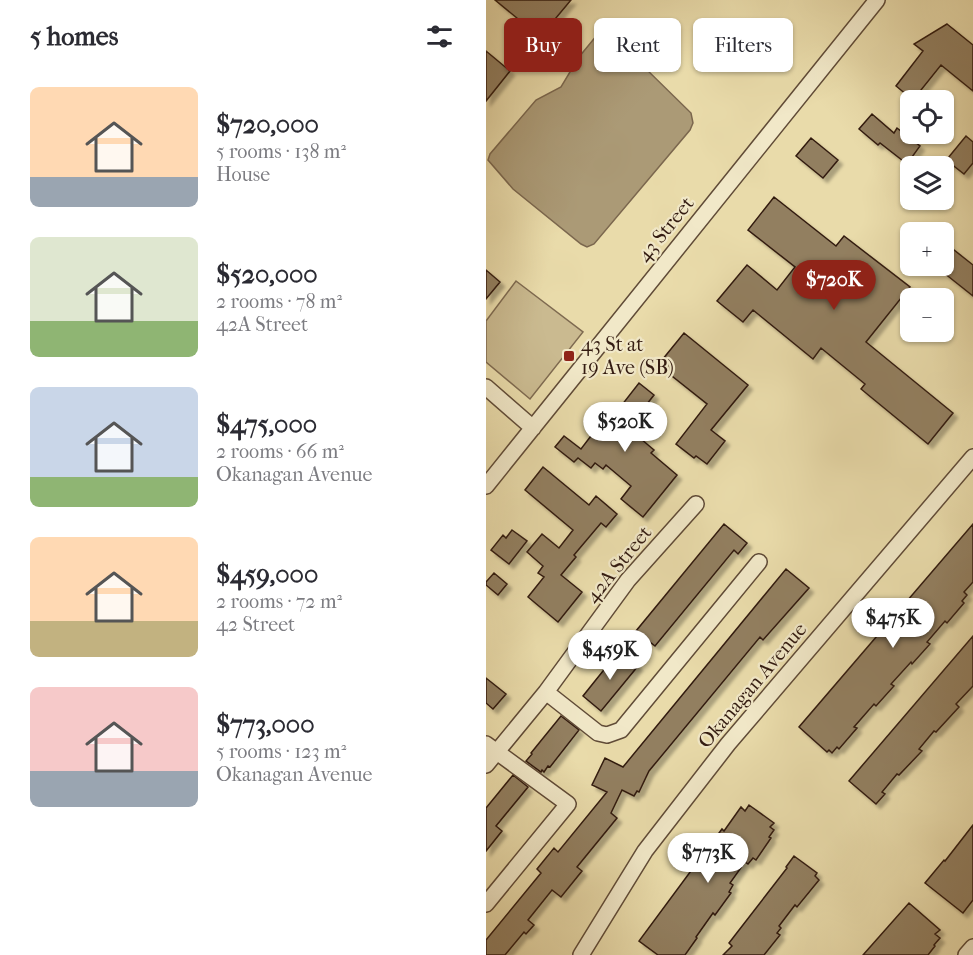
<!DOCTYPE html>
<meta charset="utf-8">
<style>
:root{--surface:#fff;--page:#f2f2f3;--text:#2b2b33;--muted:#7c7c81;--accent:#8f2418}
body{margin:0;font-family:"IM FELL French Canon",serif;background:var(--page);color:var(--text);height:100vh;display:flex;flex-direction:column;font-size:22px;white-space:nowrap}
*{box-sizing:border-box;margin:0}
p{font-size:20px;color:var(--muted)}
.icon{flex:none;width:33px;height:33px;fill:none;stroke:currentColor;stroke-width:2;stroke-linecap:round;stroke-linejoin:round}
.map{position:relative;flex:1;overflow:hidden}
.side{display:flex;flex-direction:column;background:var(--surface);width:486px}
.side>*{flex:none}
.banner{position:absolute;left:18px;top:18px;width:378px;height:54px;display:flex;gap:12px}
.buttons{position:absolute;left:414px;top:90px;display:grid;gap:12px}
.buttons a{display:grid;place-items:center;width:54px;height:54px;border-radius:9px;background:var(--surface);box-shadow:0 2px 4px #0004;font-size:30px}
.price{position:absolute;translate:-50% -51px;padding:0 14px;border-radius:21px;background:#fff;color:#222;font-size:20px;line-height:39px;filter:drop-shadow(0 2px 3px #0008)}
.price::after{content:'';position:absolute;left:50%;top:36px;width:18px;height:14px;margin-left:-9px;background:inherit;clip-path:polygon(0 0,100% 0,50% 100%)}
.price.active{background:var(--accent);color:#fff}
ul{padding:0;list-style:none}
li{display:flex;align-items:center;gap:18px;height:150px;padding:0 30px}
li span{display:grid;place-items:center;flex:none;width:168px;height:120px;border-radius:9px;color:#555}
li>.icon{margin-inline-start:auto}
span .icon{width:72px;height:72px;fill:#fffc;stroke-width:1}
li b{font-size:26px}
h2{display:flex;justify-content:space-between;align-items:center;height:72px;padding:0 30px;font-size:26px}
.chip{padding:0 21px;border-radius:9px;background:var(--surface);box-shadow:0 2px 4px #0004;font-size:21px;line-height:54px}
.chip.active{background:var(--accent);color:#fff}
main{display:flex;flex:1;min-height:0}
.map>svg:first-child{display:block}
</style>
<main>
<section class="side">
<h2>5 homes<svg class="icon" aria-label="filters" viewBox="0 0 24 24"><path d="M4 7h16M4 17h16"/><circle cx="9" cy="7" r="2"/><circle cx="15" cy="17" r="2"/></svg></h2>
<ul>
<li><span style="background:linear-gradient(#ffd9b3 75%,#9aa5b1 0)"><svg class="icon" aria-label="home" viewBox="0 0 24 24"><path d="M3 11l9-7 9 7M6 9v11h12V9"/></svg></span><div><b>$720,000</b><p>5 rooms · 138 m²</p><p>House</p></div></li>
<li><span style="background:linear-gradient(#dfe7d0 70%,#8fb573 0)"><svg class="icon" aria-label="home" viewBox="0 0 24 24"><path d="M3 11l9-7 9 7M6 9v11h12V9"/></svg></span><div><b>$520,000</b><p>2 rooms · 78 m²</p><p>42A Street</p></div></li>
<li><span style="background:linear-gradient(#c9d6e8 75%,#8fb573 0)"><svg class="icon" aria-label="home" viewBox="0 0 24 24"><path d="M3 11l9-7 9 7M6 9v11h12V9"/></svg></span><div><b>$475,000</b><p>2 rooms · 66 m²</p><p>Okanagan Avenue</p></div></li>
<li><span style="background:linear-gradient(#ffd9b3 70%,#c2b280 0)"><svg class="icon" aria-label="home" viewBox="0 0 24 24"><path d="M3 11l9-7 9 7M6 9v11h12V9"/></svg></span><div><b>$459,000</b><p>2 rooms · 72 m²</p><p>42 Street</p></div></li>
<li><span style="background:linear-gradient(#f6c9c9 70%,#9aa5b1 0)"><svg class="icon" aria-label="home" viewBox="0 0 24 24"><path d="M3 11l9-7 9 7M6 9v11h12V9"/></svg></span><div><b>$773,000</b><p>5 rooms · 123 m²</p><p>Okanagan Avenue</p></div></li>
</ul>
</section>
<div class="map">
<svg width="487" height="955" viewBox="0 0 487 955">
<defs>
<filter id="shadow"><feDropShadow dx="4.5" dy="4.5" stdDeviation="1.5" flood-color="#0004"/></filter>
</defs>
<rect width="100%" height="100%" fill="#e9dbaa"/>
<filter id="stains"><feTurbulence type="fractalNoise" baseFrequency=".00333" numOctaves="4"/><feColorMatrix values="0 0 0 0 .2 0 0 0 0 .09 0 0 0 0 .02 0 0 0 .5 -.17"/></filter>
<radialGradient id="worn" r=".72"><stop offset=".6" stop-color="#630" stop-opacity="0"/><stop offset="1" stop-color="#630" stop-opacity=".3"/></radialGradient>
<path fill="#caba90" stroke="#7e6a50" stroke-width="1.5" d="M 30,281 L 97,332 L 44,399 L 0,362 L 0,321 Z"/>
<path fill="#ab9a76" stroke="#7b674e" stroke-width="1.5" d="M 111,35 L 115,36 L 155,64 L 205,113 L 207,123 L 204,130 L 108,244 L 101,247 L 95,244 L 27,189 L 2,160 L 4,154 L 50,100 L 75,87 L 93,57 Z"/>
<path fill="#927f61" stroke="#331b11" stroke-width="1.5" filter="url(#shadow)" d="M 9,0 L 85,0 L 54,37 Z
M 461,24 L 487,45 L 487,91 L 455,65 L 427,100 L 410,86 L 437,51 L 428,44 Z
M 0,51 L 24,71 L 0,101 Z
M 386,114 L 408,133 L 411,128 L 434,146 L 421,164 L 394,143 L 392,145 L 373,129 Z
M 480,136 L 487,142 L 487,163 L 478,174 L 464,163 L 465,161 L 462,158 Z
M 325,138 L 352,160 L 337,178 L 310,156 Z
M 288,197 L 350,246 L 358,236 L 424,287 L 380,342 L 467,413 L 442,444 L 375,389 L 379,384 L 335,348 L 327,359 L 267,310 L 257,322 L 231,301 L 261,265 L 291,290 L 309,267 L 262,230 Z
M 458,242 L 487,265 L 487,296 L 458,273 Z
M 0,270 L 14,282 L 0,299 Z
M 198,333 L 262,385 L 225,430 L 239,441 L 221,464 L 210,456 L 208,458 L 190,444 L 221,404 L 172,365 Z
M 153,383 L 168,395 L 142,428 L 168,450 L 165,453 L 191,475 L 157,517 L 135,499 L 145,486 L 120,465 L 117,469 L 109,463 L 105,468 L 92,458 L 88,462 L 69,447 L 78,436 L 95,449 L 111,428 L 103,421 L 113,409 L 125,419 Z
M 57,467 L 103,505 L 110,496 L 131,514 L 120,527 L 115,523 L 88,555 L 90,557 L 75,575 L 96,592 L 72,622 L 42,597 L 58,577 L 52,573 L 57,566 L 41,552 L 56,534 L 73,548 L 87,530 L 39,490 Z
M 238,524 L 261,543 L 252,554 L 248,550 L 169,646 L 150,631 Z
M 487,524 L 487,582 L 478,592 L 481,595 L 476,601 L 478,603 L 461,623 L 459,621 L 441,642 L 444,644 L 426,664 L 425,662 L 405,684 L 408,686 L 390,706 L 388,704 L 368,727 L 371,728 L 353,749 L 351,747 L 346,753 L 343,750 L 341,752 L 313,727 Z
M 26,530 L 41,541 L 23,564 L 5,550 L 17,535 L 20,538 Z
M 300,569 L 323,588 L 277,640 L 274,637 L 163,771 L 153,792 L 151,791 L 148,796 L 136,790 L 125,813 L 131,818 L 91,867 L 96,871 L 75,897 L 66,890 L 42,920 L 48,925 L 40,934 L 38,932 L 19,955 L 0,955 L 0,940 L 55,873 L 51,869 L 68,848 L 72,852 L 121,792 L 106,785 L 119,758 L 137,767 Z
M 8,573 L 21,584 L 12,595 L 0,585 L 0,582 Z
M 487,636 L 487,686 L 470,704 L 473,707 L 450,732 L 448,731 L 433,749 L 436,751 L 413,775 L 411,774 L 396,792 L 399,794 L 390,804 L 363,781 Z
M 133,651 L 152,666 L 115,711 L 97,696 Z
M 0,678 L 20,694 L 7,709 L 0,703 Z
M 75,716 L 93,730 L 64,767 L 62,766 L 58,772 L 56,770 L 55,772 L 40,761 L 46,754 L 45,753 Z
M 27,775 L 42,787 L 10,826 L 16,831 L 0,851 L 0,808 Z
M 263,805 L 288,823 L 284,827 L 288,830 L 283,837 L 285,838 L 270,860 L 267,858 L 262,864 L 259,862 L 244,883 L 247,885 L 243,892 L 245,893 L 229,915 L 227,913 L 210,937 L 211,938 L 199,955 L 172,955 L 153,941 L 236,829 L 238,831 L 255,807 L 259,811 Z
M 487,825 L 487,900 L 477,913 L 439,883 L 458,860 L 459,861 Z
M 308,856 L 331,873 L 329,876 L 333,880 L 311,907 L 309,905 L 293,926 L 295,928 L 291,933 L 294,935 L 278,955 L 237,955 L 246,946 L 243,943 L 301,868 L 300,867 Z
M 423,903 L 454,930 L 449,934 L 454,938 L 448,945 L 449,946 L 442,955 L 377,955 Z"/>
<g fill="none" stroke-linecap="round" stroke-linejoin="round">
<defs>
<path id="minor" d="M 0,387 L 47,428
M 0,486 L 391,0
M 60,692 L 112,733 L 121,735 L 135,730 L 273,562
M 0,744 L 82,804 L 0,904
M 0,765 L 60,692 L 142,580 L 210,504
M 95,955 L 159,851 L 242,744 L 487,457
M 480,955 L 487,947"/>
</defs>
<use href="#minor" stroke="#604b37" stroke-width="18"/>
<use href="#minor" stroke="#f1e8c8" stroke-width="15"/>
</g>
<rect fill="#8f2418" stroke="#f1e8c8" stroke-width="2" x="77" y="350" width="12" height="12" rx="3"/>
<g text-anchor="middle" stroke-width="4.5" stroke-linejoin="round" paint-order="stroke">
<g font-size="20" fill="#331b11" stroke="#f1e8c8">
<text transform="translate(179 229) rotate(-51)" y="7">43 Street</text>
<text transform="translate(132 564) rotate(-51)" y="7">42A Street</text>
<text transform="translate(266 685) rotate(-50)" y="7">Okanagan Avenue</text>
</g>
<g font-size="20" fill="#331b11" stroke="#f1e8c8" text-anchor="start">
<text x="95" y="351">43 St at<tspan x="95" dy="23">19 Ave (SB)</tspan></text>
</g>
</g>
<rect width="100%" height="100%" filter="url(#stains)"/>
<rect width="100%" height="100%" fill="url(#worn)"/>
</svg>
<div class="buttons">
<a><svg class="icon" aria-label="locate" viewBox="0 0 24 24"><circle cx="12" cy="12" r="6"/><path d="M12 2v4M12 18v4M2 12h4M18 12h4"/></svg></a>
<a><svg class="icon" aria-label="layers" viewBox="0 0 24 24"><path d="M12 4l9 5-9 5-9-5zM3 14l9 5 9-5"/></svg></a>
<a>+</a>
<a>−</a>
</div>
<b class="price active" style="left:348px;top:311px">$720K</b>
<b class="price" style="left:139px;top:453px">$520K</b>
<b class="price" style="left:407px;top:649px">$475K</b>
<b class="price" style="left:124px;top:681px">$459K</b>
<b class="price" style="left:222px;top:884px">$773K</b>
<div class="banner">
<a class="chip active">Buy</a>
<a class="chip">Rent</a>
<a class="chip">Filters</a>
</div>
</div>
</main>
